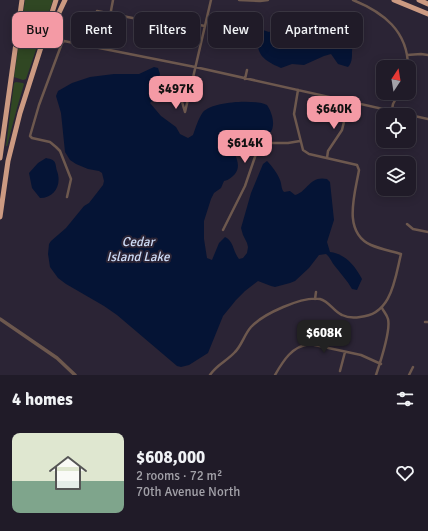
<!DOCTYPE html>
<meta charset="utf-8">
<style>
:root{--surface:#201b28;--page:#2d2834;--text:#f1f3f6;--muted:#a2a1a8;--line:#3d3945;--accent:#f49aa5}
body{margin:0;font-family:Signika,sans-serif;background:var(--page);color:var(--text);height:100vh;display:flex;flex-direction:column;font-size:15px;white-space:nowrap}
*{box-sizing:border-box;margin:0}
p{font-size:13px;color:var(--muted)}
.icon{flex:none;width:22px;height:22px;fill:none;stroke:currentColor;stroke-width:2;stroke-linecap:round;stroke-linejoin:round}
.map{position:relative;height:375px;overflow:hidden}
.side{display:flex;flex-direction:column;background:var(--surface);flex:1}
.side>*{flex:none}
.banner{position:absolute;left:12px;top:12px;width:404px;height:36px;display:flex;gap:8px}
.needle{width:26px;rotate:12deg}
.tools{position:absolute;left:376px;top:60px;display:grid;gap:8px}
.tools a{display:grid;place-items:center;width:40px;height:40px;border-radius:8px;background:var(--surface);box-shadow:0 2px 10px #0003,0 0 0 1px var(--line);font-size:20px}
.price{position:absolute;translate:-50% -34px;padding:0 9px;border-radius:8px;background:var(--accent);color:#111;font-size:13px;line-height:26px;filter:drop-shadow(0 1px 2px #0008)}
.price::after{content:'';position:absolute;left:50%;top:24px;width:12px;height:9px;margin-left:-6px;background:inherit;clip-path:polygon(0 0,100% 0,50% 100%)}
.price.selected{background:#222;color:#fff}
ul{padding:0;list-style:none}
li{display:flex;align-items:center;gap:12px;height:100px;padding:0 12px}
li+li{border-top:1px solid var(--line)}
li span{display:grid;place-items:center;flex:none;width:112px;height:80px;border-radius:8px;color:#555}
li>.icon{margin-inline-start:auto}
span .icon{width:48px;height:48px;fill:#fffc;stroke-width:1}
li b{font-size:17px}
h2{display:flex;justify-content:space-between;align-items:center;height:48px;padding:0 12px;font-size:17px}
.pill{padding:0 14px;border-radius:8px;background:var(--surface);box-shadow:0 2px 10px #0003,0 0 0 1px var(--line);font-size:14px;line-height:36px}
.pill.selected{background:var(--accent);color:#111}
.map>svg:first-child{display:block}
</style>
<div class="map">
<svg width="428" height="375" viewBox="0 0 428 375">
<rect width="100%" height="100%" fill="#2b2435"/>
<path fill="#304723" d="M 25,0 L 53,0 L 26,79 L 23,80 L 14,77 Z
M 16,82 L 23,83 L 24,84 L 17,108 L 7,146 L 6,146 L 14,83 Z
M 383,179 L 383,189 L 409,189 L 409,186 L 412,190 L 388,196 L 380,195 Z"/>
<path fill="#051435" d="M 323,18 C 330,19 335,22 341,25 C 353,30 353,40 352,52 C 352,58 352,63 348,67 L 338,64 L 331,54 L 324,56 L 304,65 L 292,64 L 281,68 C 270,63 259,58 258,46 L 250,41 L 246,41 C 239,45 236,45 229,41 L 228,37 L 218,35 L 210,30 C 218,21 228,25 238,24 C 245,24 253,23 261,25 L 263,30 L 269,32 C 275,30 279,26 285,23 C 297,19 311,19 323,18 Z
M 154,67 L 158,68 L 160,74 L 156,86 L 157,94 L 155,98 L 150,103 L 161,116 L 176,127 L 180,134 L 188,138 L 193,135 C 196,127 198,119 203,112 C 213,101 255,99 267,105 C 273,114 277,129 267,136 C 256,136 240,134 233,143 C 232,154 243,163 235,174 C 232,177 229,180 224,181 L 221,188 L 214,193 L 211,199 L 204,221 L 204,239 L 207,258 L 212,260 L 219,243 L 225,237 C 234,241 233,252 239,259 L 243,258 L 247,253 L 248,247 L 247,243 L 243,235 L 241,228 L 251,193 L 263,164 L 267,161 C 272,166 278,174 280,180 C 282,185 281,189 284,192 L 290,191 L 295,195 C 307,192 310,175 327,179 L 330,182 L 334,220 L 327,242 L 330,252 C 346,254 355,266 362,279 L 357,290 L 352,289 C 347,280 340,273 334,265 C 331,261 330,257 326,254 L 319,255 L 309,268 L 295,281 L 290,283 L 275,287 L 271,286 L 258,281 L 245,291 L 236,300 L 232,305 L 223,316 L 208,353 L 189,365 L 181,367 L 177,366 L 117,315 L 104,306 L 66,284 L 58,278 L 50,267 L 48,254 L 49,244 L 51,241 L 66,228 L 84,206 L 89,203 L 103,185 L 104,181 L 102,173 L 99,171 L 88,169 L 76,164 L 70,160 L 65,152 L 61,113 L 56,96 L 58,91 L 72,83 L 90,77 L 114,74 L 139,74 Z
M 46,158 C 57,160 55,163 57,171 C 62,184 55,198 40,198 L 32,188 L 29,173 L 38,163 Z"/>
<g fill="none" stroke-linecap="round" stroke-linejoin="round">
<path stroke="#6d584e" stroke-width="2.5" d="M 239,0 L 260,1 L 268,0
M 353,0 C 383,12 408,31 408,67
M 97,11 L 163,24 L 173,25 L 188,23 L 205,26
M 104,48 L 113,0
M 407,55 L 421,54 L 428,55
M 245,79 L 247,70
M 189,91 L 181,90 L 179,92 L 185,112 L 211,0
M 391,115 L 393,104 L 399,93
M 378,134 L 383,134
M 327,158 L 328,151 L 342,130 L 349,101
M 67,197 L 71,179 L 60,151 L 56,147 L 50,142 L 32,138 L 30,136 L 39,105 L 62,43 L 64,41 L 195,67 L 428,119
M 407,224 L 413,229 L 428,232
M 223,230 L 245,186 L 256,154 L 259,149 L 271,143 L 288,143 L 300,141
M 315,299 L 316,292
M 425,322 L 428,322
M 340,371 L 345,352
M 210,375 C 216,365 227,361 235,352 C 242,345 244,335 251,327 C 263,314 302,296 320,299 C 329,301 334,312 342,315 C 348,318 354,318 360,317 C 392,315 395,278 401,254 C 391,251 380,249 371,245 C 342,232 355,194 359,170 L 357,165 L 309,154 L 303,150 L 294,114 L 298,90
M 275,375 C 283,361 292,346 310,344 L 361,355 L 381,364
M 376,375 C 380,363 391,331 388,319 C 387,315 384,312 382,308
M 409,375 L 413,367"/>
<path stroke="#6d584e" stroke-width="3.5" d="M 0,319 L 57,358 L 75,375"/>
<path stroke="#cc9a82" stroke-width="5" d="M 394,0 L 428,14
M 419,0 L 428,4
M 48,36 L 65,0
M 0,158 L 22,0
M 0,217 L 8,161 L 20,113 L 56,0"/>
</g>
<g text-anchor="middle" stroke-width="4" stroke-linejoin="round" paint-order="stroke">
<g font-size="13" font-style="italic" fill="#cddbf6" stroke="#2b2435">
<text x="138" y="246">Cedar<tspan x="138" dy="15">Island Lake</tspan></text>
</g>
</g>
</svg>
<div class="tools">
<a><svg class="needle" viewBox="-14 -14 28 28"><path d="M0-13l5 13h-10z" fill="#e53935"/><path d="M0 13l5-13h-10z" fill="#a2a1a8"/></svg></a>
<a><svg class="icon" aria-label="locate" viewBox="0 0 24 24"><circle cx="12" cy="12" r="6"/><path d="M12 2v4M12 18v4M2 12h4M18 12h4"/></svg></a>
<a><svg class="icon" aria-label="layers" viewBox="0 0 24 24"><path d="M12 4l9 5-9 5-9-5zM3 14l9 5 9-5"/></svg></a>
</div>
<b class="price" style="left:176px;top:110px">$497K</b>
<b class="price" style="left:334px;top:130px">$640K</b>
<b class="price" style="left:245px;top:164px">$614K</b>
<b class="price selected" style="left:324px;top:354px">$608K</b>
<div class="banner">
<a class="pill selected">Buy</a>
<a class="pill">Rent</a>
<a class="pill">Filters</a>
<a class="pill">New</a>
<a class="pill">Apartment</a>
</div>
</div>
<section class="side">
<h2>4 homes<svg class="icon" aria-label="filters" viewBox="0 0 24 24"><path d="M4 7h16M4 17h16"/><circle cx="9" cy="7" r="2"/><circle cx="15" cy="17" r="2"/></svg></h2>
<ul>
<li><span style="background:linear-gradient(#dfe7d0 60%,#7fa58c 0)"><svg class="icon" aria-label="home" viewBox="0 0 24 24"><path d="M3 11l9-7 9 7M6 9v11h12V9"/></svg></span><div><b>$608,000</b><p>2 rooms · 72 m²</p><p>70th Avenue North</p></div><svg class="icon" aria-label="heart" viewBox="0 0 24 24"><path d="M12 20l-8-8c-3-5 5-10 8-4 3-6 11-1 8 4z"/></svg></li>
</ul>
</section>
